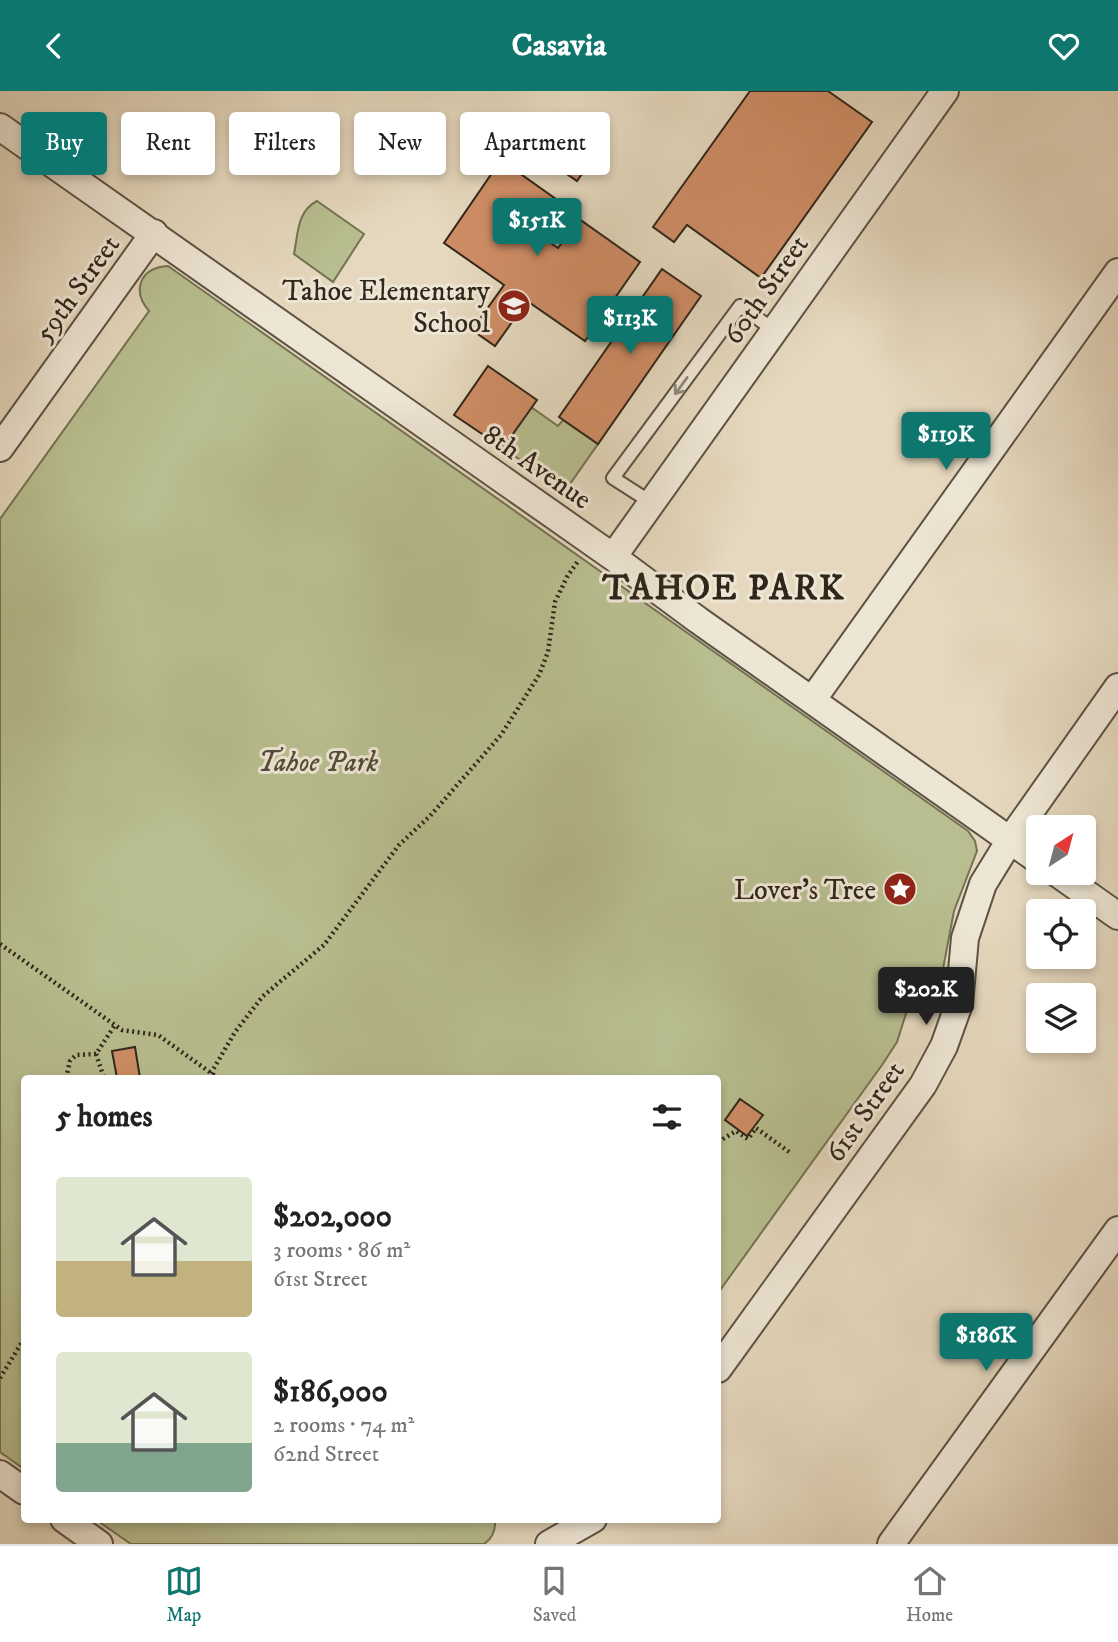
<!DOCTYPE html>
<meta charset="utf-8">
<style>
:root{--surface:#fff;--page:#f2f2f2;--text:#222;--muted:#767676;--line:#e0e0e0;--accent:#0f766e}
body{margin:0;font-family:"IM FELL DW Pica",serif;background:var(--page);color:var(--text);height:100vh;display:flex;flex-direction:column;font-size:26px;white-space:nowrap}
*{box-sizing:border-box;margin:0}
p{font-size:23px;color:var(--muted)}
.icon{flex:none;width:38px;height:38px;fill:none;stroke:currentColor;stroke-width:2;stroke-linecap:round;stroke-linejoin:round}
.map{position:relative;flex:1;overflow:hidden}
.details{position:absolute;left:21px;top:984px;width:700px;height:448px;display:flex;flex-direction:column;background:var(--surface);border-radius:7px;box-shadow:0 4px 10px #0003}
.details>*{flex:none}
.top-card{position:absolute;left:21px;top:21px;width:700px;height:63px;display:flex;gap:14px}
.needle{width:46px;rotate:36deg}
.buttons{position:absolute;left:1026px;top:724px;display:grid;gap:14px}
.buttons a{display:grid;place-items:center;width:70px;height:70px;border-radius:7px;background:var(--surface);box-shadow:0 4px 10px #0003;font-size:35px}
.price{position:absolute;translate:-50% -60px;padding:0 16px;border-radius:7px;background:var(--accent);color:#fff;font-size:23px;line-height:46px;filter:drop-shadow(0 2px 4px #0008)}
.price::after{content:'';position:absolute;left:50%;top:42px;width:21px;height:16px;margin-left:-10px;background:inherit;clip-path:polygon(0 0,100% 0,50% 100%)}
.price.current{background:#222;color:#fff}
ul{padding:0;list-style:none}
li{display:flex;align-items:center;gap:21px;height:175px;padding:0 35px}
li span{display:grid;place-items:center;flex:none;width:196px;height:140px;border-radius:7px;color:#555}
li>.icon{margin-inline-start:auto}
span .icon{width:84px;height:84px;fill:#fffc;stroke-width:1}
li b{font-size:30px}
h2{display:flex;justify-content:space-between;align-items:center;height:84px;padding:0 35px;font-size:30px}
.tag{padding:0 24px;border-radius:7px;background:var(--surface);box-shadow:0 4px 10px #0003;font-size:24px;line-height:63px}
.tag.current{background:var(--accent);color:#fff}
header{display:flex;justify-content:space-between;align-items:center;height:91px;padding:0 35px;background:var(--accent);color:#fff;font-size:32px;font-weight:700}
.tabs{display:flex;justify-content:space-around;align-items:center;height:98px;border-top:2px solid var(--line);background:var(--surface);font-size:19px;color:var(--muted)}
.tabs a{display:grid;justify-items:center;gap:4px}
.tabs .current{color:var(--accent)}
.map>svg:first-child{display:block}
</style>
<header><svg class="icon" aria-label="back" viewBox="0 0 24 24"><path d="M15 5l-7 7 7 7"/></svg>Casavia<svg class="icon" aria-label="heart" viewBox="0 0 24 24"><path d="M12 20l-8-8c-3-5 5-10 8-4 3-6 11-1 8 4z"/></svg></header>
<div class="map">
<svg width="1118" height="1453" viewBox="0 0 1118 1453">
<rect width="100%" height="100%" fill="#e5d8be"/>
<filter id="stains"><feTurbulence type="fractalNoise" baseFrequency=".00286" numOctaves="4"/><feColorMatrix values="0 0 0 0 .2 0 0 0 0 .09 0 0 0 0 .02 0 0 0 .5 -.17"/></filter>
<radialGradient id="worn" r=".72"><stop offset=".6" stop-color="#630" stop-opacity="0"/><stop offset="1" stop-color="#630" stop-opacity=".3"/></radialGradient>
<path fill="#b8be8f" stroke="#747254" stroke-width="2" d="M 317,110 L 364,143 L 333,191 L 294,163 C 298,143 297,120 317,110 Z
M 168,175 L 968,740 L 975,750 L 977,760 L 954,820 L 942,883 C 934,893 928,895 915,894 L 897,951 L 882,974 L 718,1202 L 718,987 L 24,987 L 24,1378 L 0,1361 L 0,428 L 149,220 C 132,200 139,177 168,175 Z
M 531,316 L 558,335 L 563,329 L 598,353 L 565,400 L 503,357 Z
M 95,1428 L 495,1428 C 496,1439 493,1447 484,1453 L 131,1453 Z"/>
<path fill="#cf8d66" stroke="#30261a" stroke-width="2" d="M 750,0 L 828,0 L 872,31 L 761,187 L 687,134 L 674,151 L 653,136 Z
M 573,28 L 605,50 L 577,90 L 545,68 Z
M 501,69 L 563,113 L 540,145 L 558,157 L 579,128 L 640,171 L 585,250 L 527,210 L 495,255 L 472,239 L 504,194 L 444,152 Z
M 662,178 L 701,205 L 598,353 L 559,326 Z
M 488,275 L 537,309 L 503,357 L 454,324 Z
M 135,956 L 140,987 L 117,987 L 112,960 Z
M 740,1008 L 763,1024 L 747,1045 L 725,1029 Z"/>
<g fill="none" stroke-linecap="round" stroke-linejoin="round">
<defs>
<path id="lane" d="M 652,412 L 613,387 L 740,215 L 774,239"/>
<path id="street" d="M 0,36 L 613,466 L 698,529 L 1038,769
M 0,357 L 154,142
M 613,466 L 945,0
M 813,608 L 1118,181
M 1057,782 L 1118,825
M 718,1278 L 923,994 L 944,955 L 959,913 L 965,847 L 983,793 L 1010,749 L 1118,596
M 0,1383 L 24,1400
M 64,1428 L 99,1453
M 549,1453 L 593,1428
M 891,1453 L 1118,1139"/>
</defs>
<use href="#lane" stroke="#5d5243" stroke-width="16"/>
<use href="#street" stroke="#5d5243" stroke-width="30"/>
<path stroke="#30261a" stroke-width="4.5" stroke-dasharray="2 3.5" stroke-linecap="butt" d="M 0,853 L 122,939 L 158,944 L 218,987
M 96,963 L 104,987
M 66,987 L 70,970 L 76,964 L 96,963 L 115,934
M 208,987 L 235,941 L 263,905 L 324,854 L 399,754 L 430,725 L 501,644 L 539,584 L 548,561 L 555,511 L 567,486 L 578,470
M 718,1051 L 736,1040 L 748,1048 L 756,1037 L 792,1063
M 0,1287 L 24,1248"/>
<use href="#lane" stroke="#eee6d5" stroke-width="12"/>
<use href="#street" stroke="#eee6d5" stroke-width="26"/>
</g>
<defs><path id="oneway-shaft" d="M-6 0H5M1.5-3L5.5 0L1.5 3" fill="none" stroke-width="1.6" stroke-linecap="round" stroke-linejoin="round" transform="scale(1.75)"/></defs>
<use stroke="#8f8678" href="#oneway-shaft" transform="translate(681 295) rotate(126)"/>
<defs>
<symbol id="school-disc" viewBox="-11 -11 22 22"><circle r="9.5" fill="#8f2418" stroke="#eee6d5"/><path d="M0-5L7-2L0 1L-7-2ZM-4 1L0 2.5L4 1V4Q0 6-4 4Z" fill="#fff"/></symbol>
<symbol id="sight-disc" viewBox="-11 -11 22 22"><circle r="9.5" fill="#8f2418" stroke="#eee6d5"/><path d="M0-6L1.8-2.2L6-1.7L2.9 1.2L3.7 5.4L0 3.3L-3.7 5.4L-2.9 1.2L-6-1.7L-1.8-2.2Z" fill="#fff"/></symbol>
</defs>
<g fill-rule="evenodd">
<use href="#school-disc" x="495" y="196" width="38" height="38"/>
<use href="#sight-disc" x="881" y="779" width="38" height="38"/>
</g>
<g text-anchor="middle" stroke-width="6" stroke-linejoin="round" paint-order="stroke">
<g font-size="28" fill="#30261a" stroke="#eee6d5">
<text transform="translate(76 197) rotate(-54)" y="10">59th Street</text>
<text transform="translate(765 198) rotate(-55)" y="10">60th Street</text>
<text transform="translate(538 375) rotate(35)" y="10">8th Avenue</text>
<text transform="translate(864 1020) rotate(-55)" y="10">61st Street</text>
</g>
<g font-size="28" fill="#30261a" stroke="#eee6d5" text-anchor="end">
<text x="490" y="209">Tahoe Elementary<tspan x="490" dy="32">School</tspan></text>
<text x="876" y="808">Lover's Tree</text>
</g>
<g font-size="28" font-style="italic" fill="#524c37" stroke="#eee6d5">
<text x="318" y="680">Tahoe Park</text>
</g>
<g font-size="35" font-weight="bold" letter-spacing="2" fill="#30261a" stroke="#eee6d5">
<text x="724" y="508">TAHOE PARK</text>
</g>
</g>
<rect width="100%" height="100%" filter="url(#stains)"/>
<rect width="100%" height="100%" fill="url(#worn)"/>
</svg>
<div class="buttons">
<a><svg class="needle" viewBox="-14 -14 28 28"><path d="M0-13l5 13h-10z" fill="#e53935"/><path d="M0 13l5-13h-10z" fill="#767676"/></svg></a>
<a><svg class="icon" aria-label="locate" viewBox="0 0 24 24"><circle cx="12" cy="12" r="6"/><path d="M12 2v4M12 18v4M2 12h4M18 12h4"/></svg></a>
<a><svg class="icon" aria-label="layers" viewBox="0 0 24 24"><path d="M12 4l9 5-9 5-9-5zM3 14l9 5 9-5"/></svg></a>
</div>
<b class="price" style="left:537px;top:167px">$151K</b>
<b class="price" style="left:630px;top:265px">$113K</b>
<b class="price" style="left:946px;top:381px">$119K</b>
<b class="price current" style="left:926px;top:936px">$202K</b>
<b class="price" style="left:986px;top:1282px">$186K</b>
<div class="top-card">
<a class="tag current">Buy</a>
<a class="tag">Rent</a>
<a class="tag">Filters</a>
<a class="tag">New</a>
<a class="tag">Apartment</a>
</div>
<section class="details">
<h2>5 homes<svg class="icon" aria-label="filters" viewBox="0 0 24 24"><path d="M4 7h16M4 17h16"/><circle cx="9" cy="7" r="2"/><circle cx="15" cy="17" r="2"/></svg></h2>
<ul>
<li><span style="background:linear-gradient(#dfe7d0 60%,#c2b280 0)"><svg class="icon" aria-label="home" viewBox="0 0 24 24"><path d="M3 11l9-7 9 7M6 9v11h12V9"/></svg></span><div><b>$202,000</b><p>3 rooms · 86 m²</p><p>61st Street</p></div></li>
<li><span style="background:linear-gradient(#dfe7d0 65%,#7fa58c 0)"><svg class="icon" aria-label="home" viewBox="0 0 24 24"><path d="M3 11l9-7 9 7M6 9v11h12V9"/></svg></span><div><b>$186,000</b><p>2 rooms · 74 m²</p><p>62nd Street</p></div></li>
</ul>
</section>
</div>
<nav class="tabs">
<a class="current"><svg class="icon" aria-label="map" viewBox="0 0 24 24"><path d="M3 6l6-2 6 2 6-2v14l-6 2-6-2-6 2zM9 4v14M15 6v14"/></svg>Map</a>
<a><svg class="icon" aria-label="saved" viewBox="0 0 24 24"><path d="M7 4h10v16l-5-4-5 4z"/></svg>Saved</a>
<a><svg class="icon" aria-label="home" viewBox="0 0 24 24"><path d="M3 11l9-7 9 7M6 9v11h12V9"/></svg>Home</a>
</nav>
